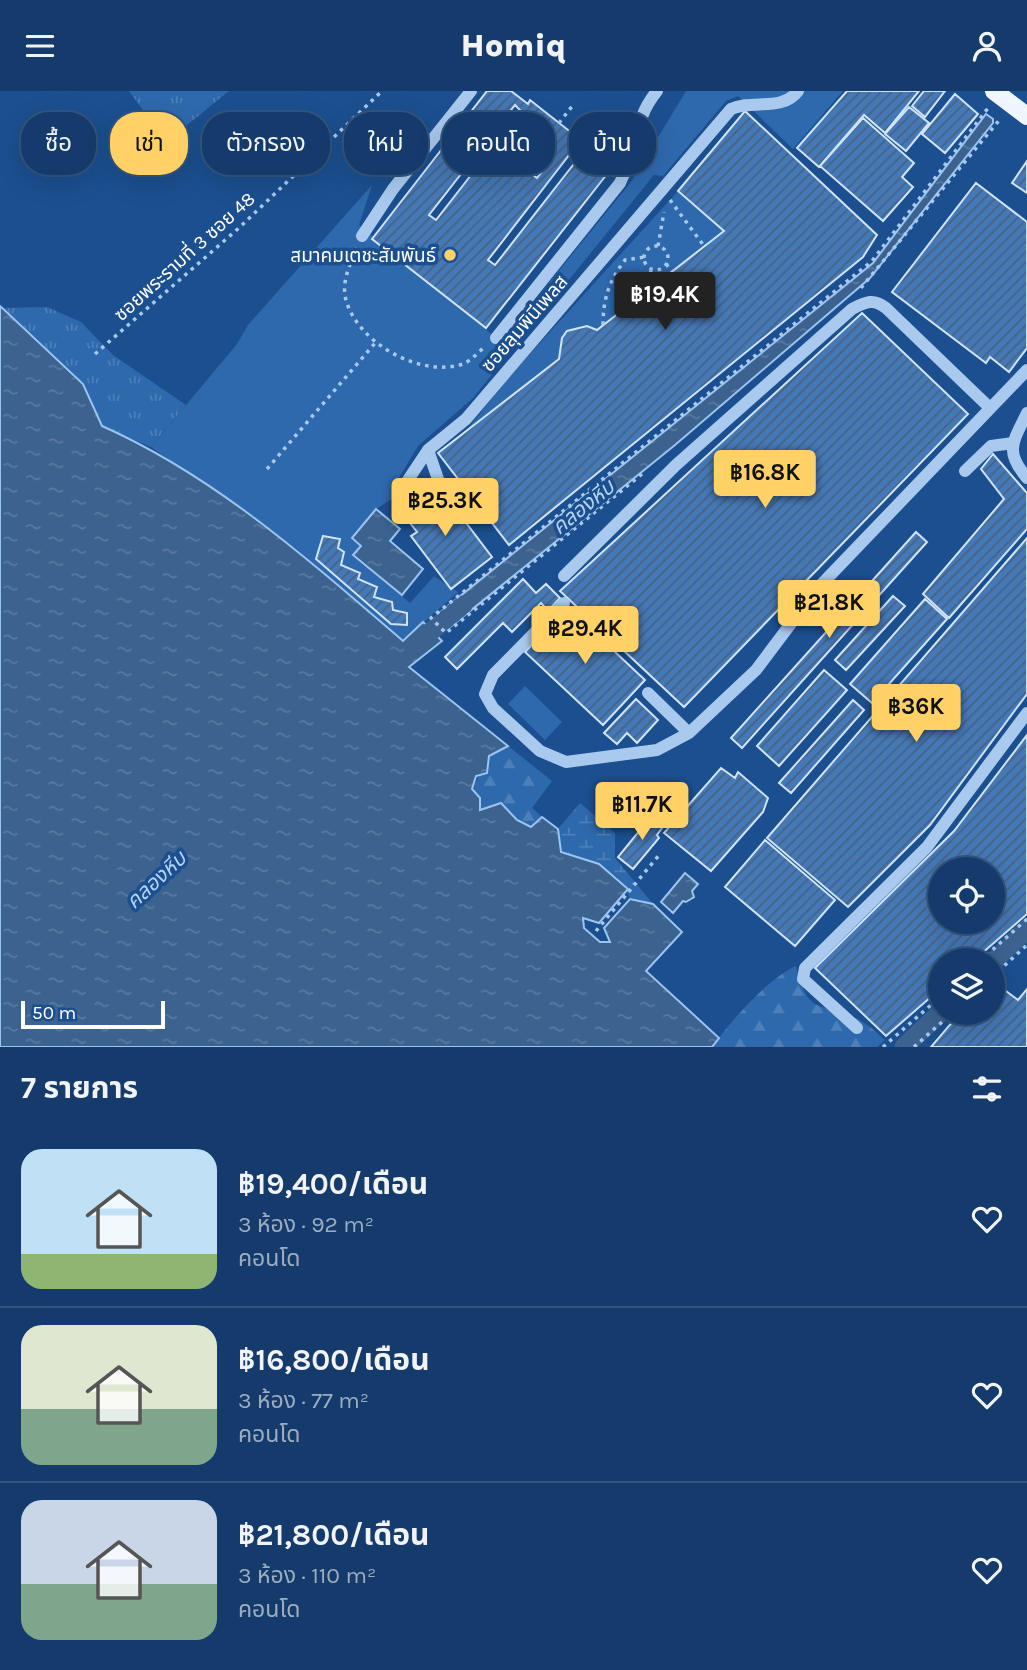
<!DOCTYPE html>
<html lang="th">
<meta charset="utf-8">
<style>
:root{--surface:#143b6b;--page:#214673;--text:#f1f3f6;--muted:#9dadc1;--line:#33557e;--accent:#ffd166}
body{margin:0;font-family:Karla,"Noto Sans Thai",sans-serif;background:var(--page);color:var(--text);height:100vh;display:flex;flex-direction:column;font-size:26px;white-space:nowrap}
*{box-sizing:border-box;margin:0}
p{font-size:23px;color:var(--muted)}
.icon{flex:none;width:38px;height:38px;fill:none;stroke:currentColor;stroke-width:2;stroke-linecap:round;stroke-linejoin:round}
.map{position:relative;height:956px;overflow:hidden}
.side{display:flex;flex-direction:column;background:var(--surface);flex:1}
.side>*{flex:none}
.top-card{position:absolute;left:21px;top:21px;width:985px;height:63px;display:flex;gap:14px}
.tools{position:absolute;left:928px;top:766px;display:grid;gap:14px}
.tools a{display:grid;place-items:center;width:77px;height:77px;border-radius:50%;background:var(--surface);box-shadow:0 7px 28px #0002,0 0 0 2px var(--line);font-size:35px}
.scale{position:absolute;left:21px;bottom:18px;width:144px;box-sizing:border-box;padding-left:7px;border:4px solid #fff;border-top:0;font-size:19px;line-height:24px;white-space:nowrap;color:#fff;-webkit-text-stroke:5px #1b4f8f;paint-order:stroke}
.price{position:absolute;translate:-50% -60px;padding:0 16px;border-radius:7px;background:var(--accent);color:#111;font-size:23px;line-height:46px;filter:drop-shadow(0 2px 4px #0008)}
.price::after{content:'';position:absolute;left:50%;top:42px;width:21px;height:16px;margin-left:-10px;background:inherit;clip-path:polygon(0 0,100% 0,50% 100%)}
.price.active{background:#222;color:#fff}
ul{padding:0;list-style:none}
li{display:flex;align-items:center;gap:21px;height:175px;padding:0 21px}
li+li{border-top:2px solid var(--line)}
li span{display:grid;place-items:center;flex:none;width:196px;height:140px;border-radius:21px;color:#555}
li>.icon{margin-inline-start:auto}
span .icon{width:84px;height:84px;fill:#fffc;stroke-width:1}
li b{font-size:30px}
h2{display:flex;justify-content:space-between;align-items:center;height:84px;padding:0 21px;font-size:30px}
.tag{padding:0 24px;border-radius:28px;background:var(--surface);box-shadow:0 7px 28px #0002,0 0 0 2px var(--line);font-size:24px;line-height:63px}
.tag.active{background:var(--accent);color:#111}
header{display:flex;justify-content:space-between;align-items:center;height:91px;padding:0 21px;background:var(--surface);font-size:32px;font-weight:800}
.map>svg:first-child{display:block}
</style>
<header><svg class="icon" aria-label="menu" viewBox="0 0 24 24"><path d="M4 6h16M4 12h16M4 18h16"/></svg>Homiq<svg class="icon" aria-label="person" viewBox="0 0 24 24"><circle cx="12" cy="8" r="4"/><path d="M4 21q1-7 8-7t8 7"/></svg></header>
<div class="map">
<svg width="1027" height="956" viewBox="0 0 1027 956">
<defs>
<pattern id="grass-tufts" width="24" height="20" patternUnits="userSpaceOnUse" patternTransform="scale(1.75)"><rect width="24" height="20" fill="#2e69ad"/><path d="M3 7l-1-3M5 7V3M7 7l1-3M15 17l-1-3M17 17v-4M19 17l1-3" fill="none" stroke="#4d80b9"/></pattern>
<pattern id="forest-firs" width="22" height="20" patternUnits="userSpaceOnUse" patternTransform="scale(1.75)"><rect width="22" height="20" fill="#2e69ad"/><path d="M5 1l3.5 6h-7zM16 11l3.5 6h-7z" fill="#4d80b9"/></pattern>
<pattern id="wetland-marsh" width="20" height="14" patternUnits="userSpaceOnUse" patternTransform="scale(1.75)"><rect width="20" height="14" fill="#2e69ad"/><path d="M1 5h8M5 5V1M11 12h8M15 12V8" fill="none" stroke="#4d80b9"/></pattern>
<pattern id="water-ripples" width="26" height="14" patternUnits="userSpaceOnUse" patternTransform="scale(1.75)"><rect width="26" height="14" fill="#3c6290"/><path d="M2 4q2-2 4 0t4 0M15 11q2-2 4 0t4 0" fill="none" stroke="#597aa1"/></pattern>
<pattern id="building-hatch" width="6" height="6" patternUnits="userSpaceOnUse" patternTransform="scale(1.75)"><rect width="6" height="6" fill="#4478b7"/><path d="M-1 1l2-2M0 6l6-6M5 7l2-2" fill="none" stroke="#486282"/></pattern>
</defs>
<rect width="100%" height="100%" fill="#1b4f8f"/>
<path fill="url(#grass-tufts)" d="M 129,0 L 229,0 L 176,43 L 158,40 Z
M 47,216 L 81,231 L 113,264 L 186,314 L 151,356 L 102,335 L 83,293 L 2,217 Z"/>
<path fill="url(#forest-firs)" d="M 508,655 L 552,690 L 532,717 L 542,726 L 531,736 L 517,729 L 501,713 L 480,720 L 472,698 L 489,665 Z
M 796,875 C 808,921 813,911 853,926 C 865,930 876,941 885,949 L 877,956 L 712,956 C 731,930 767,888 796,875 Z"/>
<path fill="url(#wetland-marsh)" d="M 580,712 L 615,742 L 615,767 L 653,813 L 630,808 C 623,779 585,769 561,761 L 558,738 Z"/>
<path fill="#2e69ad" d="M 686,0 L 843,0 L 793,58 L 738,5 L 726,10 L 663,85 L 654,84 L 473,307 L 418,355 L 397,390 L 395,406 L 376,418 L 361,455 L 354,464 L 410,512 L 434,485 L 458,501 L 403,550 L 298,459 L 151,356 L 237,253 L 248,234 L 372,94 L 359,134 L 501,251 L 631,91 Z
M 678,100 L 724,140 L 466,340 L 510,285 Z
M 525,595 L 562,631 L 545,649 L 508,613 Z"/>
<path fill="url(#water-ripples)" stroke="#9cc4f0" stroke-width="2" d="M 986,23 L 993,28 L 993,32 L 870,187 L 675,354 L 449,537 L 438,523 L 873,172 Z
M 0,215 L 83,293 L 102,335 C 215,385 310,470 403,550 L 423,531 L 442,550 L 409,576 L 508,655 L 489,665 L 487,682 L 476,685 L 472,698 L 480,707 L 480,719 L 501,712 L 517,729 L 531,736 L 542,726 L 558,738 L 561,761 L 599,773 L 628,798 L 599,832 L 583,827 L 584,837 L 600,851 L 610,851 L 604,837 L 630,808 L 653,813 L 682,841 L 646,880 L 719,947 L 712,956 L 0,956 Z
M 376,418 L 400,438 L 390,450 L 423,478 L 402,504 L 353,464 L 361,455 L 352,447 Z
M 685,782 L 698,793 L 692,800 L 694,806 L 686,811 L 683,810 L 673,822 L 661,811 Z"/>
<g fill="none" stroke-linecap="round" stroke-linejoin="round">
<path stroke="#3c6290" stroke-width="19" d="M 413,555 L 463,514
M 992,872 L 1027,838
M 904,956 L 940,922"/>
</g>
<path fill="url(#building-hatch)" stroke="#cfe3fa" stroke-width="2" fill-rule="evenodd" d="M 487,0 L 511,0 L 528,13 L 530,9 L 582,50 L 579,53 L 611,78 L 486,237 L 372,148 ZM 515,14 L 521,20 L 436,129 L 429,124 ZM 520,38 L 554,65 L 537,87 L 503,60 ZM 573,59 L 580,65 L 495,174 L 488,169 Z
M 847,0 L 919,0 L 885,42 L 864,24 L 819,76 L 797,57 Z
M 924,0 L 945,0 L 925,26 L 912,15 Z
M 955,3 L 978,23 L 945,62 L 922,43 Z
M 909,16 L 929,32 L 906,60 L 885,43 Z
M 745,20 L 877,144 L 863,166 L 509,454 L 438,362 L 559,268 L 562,247 L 567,240 L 587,235 L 597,239 L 724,140 L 678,100 Z
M 863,27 L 914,72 L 902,86 L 913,96 L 883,130 L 820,75 Z
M 1027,70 L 1027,102 L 1012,92 Z
M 976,92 L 1027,131 L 1027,257 L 1009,281 L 990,266 L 986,272 L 892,201 Z
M 862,222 L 968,323 L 684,616 L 560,500 Z
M 993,363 L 1027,402 L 1027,438 L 949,527 L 923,503 L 1004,408 L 981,378 Z
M 421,402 L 437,411 L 445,404 L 492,466 L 451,498 L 411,445 L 417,441 L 400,419 Z
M 916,441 L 927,451 L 742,657 L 731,647 Z
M 323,445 L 340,448 L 338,457 L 344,461 L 341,474 L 360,482 L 358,488 L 377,496 L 374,506 L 392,511 L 393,519 L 407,522 L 407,534 L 391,533 L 316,468 Z
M 1027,447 L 1027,603 L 930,734 L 848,816 L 767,747 Z
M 523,488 L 536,502 L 546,493 L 560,507 L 548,520 L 541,512 L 512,541 L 503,532 L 457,578 L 445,566 Z
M 893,505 L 905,515 L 846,579 L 835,569 Z
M 925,508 L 947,528 L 872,612 L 850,593 Z
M 567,516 L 645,589 L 603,634 L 525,561 Z
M 824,579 L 847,599 L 779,675 L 757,655 Z
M 636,608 L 658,629 L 637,652 L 627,642 L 617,653 L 604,642 Z
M 853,609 L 864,619 L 791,702 L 779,692 Z
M 1027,644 L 1027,823 L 973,870 L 940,870 L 940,898 L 886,945 L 815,877 L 954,740 ZM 940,779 L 992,779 L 992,831 L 940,831 Z
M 721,677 L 735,687 L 738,681 L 768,707 L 763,721 L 711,780 L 664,742 Z
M 653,723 L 665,733 L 657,744 L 659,747 L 633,778 L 618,766 Z
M 765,749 L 835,809 L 795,855 L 725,796 Z
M 998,894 L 1018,909 L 1027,898 L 1027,956 L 931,956 L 960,922 L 992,922 L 992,898 Z"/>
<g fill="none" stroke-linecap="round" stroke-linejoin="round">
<path stroke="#3d69a0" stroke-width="12" stroke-dasharray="12 6" stroke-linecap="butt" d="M 414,408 L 428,412 L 433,408"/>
<path stroke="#a9c9ee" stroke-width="3.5" stroke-dasharray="3.5 5" stroke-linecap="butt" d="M 559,32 L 573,14
M 670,109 L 704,155
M 658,155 L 664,121
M644 167a12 12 0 1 1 24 0a12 12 0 1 1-24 0Z
M 357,157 C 350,172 341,192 346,209 C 358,252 420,287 463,273 C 471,270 478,261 485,256
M 666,173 L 672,180
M 861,197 L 1001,27
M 639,206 L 652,178
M 603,234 C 603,208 609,190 625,169 L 644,166
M 95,263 L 240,136 L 382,0
M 267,378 L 376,251
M 642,383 L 446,542 L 431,527 L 872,170 L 988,17
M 596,840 L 660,763
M 980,870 L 1027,828
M 992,886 L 1027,854
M 883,956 L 940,906
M 914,956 L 952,922"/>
<path stroke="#a9c9ee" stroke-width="12" d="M 362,145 L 393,98 L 471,0
M 496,247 L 620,92 C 624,82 630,72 633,61 C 639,36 640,21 657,0
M 1027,322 C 1013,351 1004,360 1027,387
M 428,359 L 466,328 L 731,18 C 752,8 782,21 798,0
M 965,380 L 991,355 L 1013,352
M 414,408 L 406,403 L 404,395 L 428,359 L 440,394 L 433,408
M 564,485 L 676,374 L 852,218 C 866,211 873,207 886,217 L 990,317
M 564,512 L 493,584 L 485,603 L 493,617 L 540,660 L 566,671 L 657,659 L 689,642 L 756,579 L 817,498 L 1027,279
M 648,602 L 689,642
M 857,937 L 803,888 L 805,877 L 927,756 L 1027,622"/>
<path stroke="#f0f6ff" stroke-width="18" d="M 994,0 L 1027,25"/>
</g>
<circle fill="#ffd166" stroke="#1b4f8f" stroke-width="2.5" cx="450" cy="164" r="7"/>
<g text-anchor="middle" stroke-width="7" stroke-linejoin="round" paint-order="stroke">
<g font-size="19" fill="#fff" stroke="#1b4f8f" text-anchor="end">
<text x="436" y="171">สมาคมเตชะสัมพันธ์</text>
</g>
<g font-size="19" fill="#fff" stroke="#1b4f8f">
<text transform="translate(184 165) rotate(-42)" y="7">ซอยพระรามที่ 3 ซอย 48</text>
<text transform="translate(524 232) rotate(-49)" y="7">ซอยลุมพินีเพลส</text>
</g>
<g font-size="21" font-style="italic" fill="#b5d3f5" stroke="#1b4f8f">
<text transform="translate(583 416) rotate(-39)" y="7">คลองหีบ</text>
<text transform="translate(156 789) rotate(-43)" y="7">คลองหีบ</text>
</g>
</g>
</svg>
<div class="tools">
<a><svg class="icon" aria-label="locate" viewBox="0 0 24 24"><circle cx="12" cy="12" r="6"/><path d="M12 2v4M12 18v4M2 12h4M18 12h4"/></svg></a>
<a><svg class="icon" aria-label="layers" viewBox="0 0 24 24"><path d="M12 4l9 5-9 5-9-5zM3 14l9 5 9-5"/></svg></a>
</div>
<div class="scale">50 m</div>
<b class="price active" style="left:665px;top:241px">฿19.4K</b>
<b class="price" style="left:765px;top:419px">฿16.8K</b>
<b class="price" style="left:445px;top:447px">฿25.3K</b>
<b class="price" style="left:829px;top:549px">฿21.8K</b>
<b class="price" style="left:585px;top:575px">฿29.4K</b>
<b class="price" style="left:916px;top:653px">฿36K</b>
<b class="price" style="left:642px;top:751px">฿11.7K</b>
<div class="top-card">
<a class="tag">ซื้อ</a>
<a class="tag active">เช่า</a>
<a class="tag">ตัวกรอง</a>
<a class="tag">ใหม่</a>
<a class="tag">คอนโด</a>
<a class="tag">บ้าน</a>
</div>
</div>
<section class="side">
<h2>7 รายการ<svg class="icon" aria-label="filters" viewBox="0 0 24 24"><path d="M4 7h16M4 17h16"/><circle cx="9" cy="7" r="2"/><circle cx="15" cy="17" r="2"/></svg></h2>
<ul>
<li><span style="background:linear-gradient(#bfe0f5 75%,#8fb573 0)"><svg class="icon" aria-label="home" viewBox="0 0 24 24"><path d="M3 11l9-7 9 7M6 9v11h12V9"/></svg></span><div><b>฿19,400/เดือน</b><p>3 ห้อง · 92 m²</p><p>คอนโด</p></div><svg class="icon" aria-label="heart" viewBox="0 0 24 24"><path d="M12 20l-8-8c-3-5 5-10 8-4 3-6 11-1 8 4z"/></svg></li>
<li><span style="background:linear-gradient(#dfe7d0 60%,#7fa58c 0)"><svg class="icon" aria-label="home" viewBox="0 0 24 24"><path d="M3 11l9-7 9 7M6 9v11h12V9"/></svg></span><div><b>฿16,800/เดือน</b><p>3 ห้อง · 77 m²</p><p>คอนโด</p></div><svg class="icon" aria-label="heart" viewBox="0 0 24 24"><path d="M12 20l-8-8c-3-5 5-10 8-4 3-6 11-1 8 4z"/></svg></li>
<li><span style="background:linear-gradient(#c9d6e8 60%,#7fa58c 0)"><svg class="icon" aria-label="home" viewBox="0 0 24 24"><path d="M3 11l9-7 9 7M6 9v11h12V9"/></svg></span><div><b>฿21,800/เดือน</b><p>3 ห้อง · 110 m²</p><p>คอนโด</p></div><svg class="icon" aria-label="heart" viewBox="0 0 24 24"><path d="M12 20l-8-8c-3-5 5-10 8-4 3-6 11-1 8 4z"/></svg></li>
</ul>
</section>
